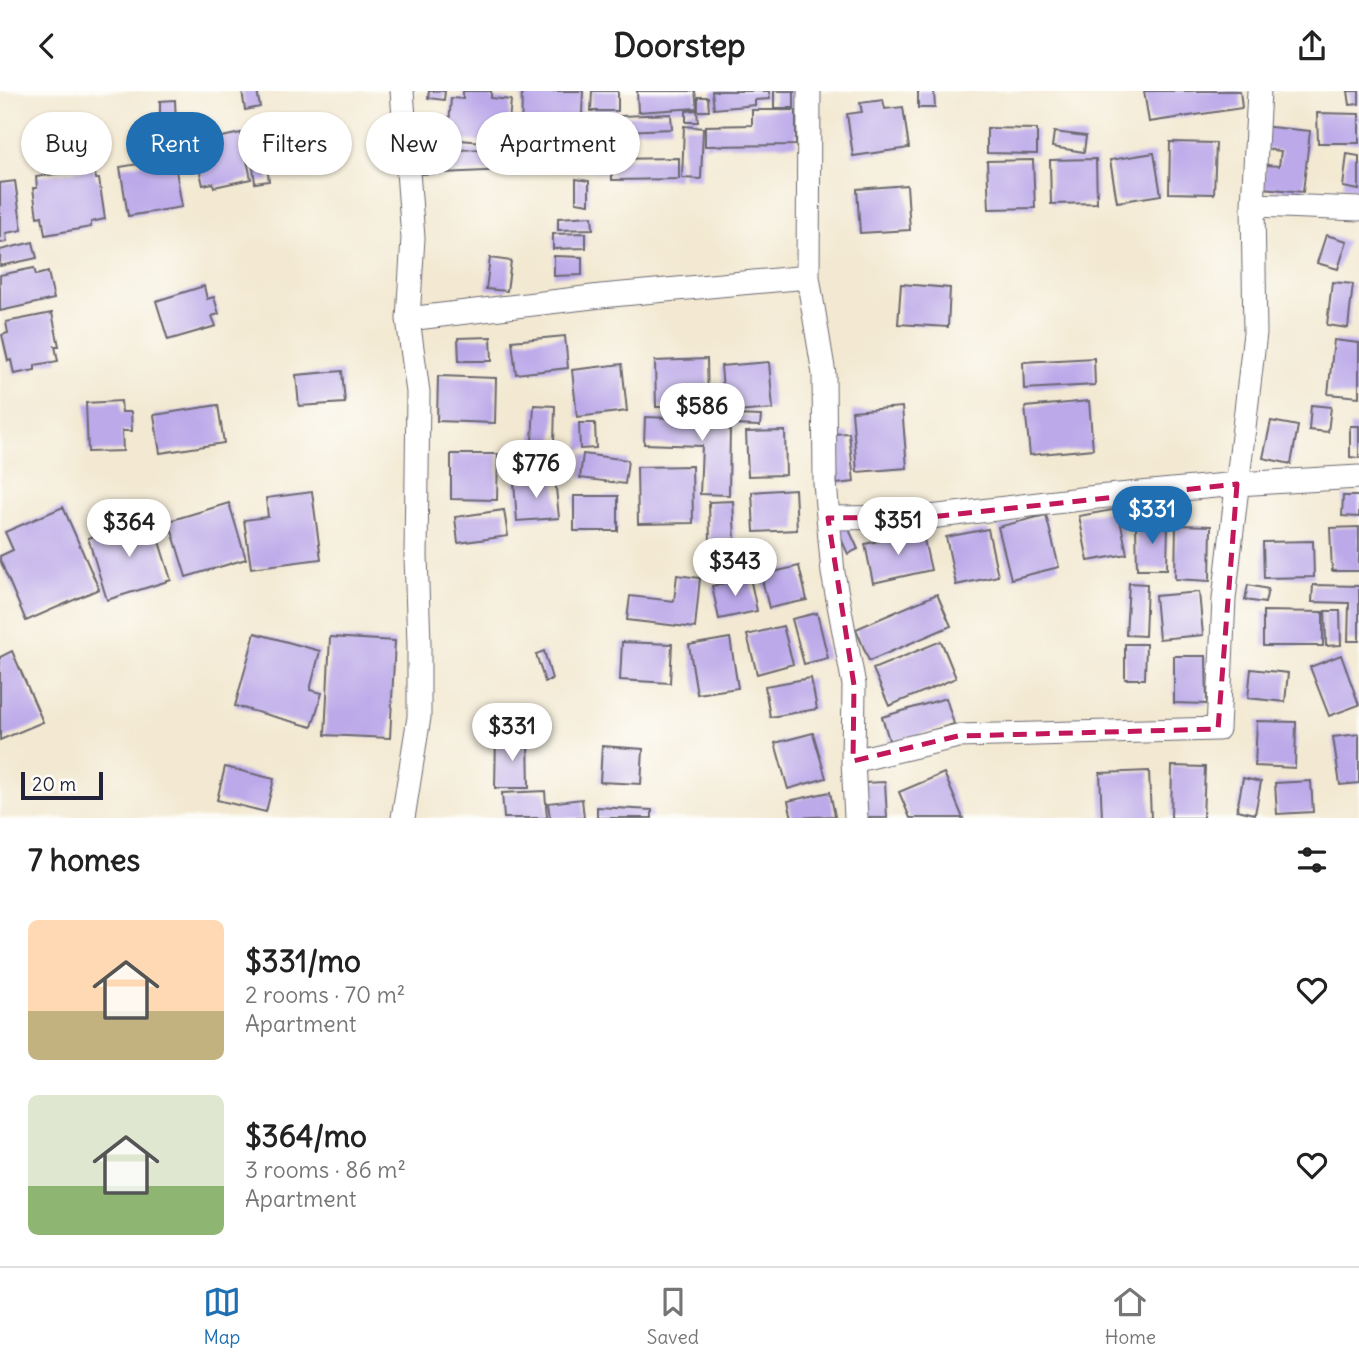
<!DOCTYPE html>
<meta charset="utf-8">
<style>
:root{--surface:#fff;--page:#f2f2f2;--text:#222;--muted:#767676;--line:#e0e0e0;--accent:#1f6fb2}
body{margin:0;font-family:Delius,sans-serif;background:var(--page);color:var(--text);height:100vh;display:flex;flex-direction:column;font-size:26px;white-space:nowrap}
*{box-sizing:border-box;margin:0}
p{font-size:23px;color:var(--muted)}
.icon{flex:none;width:38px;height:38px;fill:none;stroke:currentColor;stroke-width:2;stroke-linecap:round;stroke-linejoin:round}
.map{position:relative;height:727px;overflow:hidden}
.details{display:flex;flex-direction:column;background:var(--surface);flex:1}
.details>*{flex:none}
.banner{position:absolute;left:21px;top:21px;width:700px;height:63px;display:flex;gap:14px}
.scale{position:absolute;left:21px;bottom:18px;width:82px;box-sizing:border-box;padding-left:7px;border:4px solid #22223b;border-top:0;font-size:19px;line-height:24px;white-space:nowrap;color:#22223b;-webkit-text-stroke:5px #fdfcf7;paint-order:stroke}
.price{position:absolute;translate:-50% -60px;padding:0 16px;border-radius:24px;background:#fff;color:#222;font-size:23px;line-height:46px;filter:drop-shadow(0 2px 4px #0008)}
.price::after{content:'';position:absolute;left:50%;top:42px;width:21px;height:16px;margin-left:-10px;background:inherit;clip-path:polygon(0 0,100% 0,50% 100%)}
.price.selected{background:var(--accent);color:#fff}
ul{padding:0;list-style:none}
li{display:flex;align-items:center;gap:21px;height:175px;padding:0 28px}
li span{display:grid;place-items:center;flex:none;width:196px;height:140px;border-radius:10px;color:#555}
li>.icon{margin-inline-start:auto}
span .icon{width:84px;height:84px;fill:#fffc;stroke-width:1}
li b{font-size:30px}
h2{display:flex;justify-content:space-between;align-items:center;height:84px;padding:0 28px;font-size:30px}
.tag{padding:0 24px;border-radius:32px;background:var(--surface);box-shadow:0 2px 5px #0004;font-size:24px;line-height:63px}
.tag.selected{background:var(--accent);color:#fff}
header{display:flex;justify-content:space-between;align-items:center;height:91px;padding:0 28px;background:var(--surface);font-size:32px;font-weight:800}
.dock{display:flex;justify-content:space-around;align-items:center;height:98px;border-top:2px solid var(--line);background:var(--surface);font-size:19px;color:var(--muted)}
.dock a{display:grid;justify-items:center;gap:4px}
.dock .selected{color:var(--accent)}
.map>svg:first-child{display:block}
</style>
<header><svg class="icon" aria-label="back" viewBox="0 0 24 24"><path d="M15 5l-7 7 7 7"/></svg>Doorstep<svg class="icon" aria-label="share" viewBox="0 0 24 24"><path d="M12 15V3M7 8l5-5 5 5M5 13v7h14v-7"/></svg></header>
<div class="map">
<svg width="1359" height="727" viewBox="0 0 1359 727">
<rect width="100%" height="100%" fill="#fdfcf7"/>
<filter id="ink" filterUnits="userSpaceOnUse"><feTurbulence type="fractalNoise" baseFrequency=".0143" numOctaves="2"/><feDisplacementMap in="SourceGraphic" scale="14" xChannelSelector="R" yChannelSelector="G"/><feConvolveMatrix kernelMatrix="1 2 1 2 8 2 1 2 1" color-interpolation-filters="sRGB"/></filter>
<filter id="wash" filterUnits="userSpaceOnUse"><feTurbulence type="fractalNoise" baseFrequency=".00686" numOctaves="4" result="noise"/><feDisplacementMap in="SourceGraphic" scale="28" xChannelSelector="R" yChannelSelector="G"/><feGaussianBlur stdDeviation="1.57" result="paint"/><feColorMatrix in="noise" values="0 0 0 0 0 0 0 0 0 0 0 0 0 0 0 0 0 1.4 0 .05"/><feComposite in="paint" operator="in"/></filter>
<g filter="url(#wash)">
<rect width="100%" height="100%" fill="#f3e9d2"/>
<g id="blocks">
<path fill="#bba9e9" d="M 242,0 L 257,0 L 260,16 L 245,19 Z
M 429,0 L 445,0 L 444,9 L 428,7 Z
M 463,0 L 491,0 L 491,7 L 511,9 L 507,53 L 448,48 L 451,7 L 463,8 Z
M 522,0 L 583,0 L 581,46 L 521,44 Z
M 592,0 L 618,0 L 618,20 L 591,20 Z
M 637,0 L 695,0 L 697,17 L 638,21 Z
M 712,0 L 769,0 L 770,8 L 755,9 L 755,14 L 714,18 Z
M 774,0 L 794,0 L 794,17 L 774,17 Z
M 918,0 L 934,0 L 935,17 L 918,17 Z
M 1144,0 L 1240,0 L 1242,17 L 1149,31 Z
M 1348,0 L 1359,0 L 1359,13 L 1350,14 Z
M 698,6 L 708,6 L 709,20 L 698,20 Z
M 175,9 L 176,35 L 160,35 L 160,10 Z
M 883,9 L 885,18 L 903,16 L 909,57 L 853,65 L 847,23 L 862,21 L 860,12 Z
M 697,19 L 698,31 L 686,31 L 686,20 Z
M 752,19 L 796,19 L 796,54 L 705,55 L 705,35 L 752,34 Z
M 1317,22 L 1359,23 L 1359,52 L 1318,52 Z
M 671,23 L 672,38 L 597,41 L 596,26 Z
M 79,35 L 85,69 L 58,74 L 51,39 Z
M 684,35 L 703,37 L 701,88 L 682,87 Z
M 1260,35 L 1310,40 L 1303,101 L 1263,97 L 1266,74 L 1279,75 L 1281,60 L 1258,57 Z
M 987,37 L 1037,38 L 1037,63 L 987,62 Z
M 1054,41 L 1086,45 L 1084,61 L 1052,56 Z
M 241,42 L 251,88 L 214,96 L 213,92 L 203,94 L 193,52 Z
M 596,45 L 611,45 L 609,82 L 595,81 Z
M 513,47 L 573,49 L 573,72 L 552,71 L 552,63 L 512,62 Z
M 1170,51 L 1216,52 L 1214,103 L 1169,102 Z
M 455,55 L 455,59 L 487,58 L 487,65 L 505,64 L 506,79 L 421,83 L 421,68 L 452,67 L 452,64 L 420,65 L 420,56 Z
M 1154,62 L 1161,104 L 1117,111 L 1110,69 Z
M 1347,63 L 1359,65 L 1359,99 L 1343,96 Z
M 536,65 L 536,77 L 512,78 L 511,66 Z
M 174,67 L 182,116 L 128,125 L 120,76 Z
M 266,67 L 269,90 L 255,92 L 252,68 Z
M 679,67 L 679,88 L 612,89 L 611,68 Z
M 1096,68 L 1097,112 L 1051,113 L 1050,69 Z
M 1033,69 L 1035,117 L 989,118 L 987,70 Z
M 94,77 L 96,88 L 99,88 L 105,128 L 91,131 L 91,136 L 45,144 L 42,125 L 37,126 L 33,97 L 37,97 L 36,86 Z
M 576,88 L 589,90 L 589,113 L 576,111 Z
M 15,90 L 22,139 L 6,142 L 7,151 L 0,152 L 0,92 Z
M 907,94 L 910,139 L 860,142 L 857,98 Z
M 592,125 L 593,138 L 558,139 L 558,127 Z
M 586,142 L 586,157 L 553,158 L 553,143 Z
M 1326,144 L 1347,150 L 1338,178 L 1317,172 Z
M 33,151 L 37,167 L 0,175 L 0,159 Z
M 554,165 L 582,166 L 582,184 L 554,185 Z
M 490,167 L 511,170 L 507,200 L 486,198 Z
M 34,177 L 36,184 L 48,181 L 54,208 L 0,220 L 0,184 Z
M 1332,191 L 1353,193 L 1348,237 L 1327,234 Z
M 901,193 L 950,197 L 948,236 L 898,233 Z
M 204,195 L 207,208 L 214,206 L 219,223 L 212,225 L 216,235 L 168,249 L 156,210 Z
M 52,222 L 59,255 L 55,255 L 58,270 L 35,274 L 35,279 L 14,283 L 11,269 L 8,270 L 2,244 L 8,242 L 6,231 Z
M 565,245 L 568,277 L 516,283 L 512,250 Z
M 491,246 L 492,270 L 459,270 L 458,247 Z
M 1334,249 L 1359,252 L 1359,306 L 1328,303 Z
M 1094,267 L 1095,294 L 1024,298 L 1023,271 Z
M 707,268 L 708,315 L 656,316 L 655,270 Z
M 769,271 L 773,318 L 725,322 L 721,275 Z
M 622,273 L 627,320 L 577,326 L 572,279 Z
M 342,280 L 345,312 L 299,315 L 296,284 Z
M 438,285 L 496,287 L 495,332 L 437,330 Z
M 121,310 L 122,321 L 131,321 L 132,340 L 122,340 L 123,360 L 88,361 L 86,312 Z
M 1089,310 L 1093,358 L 1030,364 L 1025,316 Z
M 218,314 L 224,352 L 160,362 L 154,324 Z
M 534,314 L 555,315 L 554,352 L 532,351 Z
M 1311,314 L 1331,316 L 1328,341 L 1309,339 Z
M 902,316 L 907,377 L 857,381 L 852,320 Z
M 702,323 L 761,325 L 760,335 L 730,334 L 729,404 L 700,403 L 702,355 L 644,353 L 645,326 L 702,328 Z
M 1271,330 L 1298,335 L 1291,373 L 1263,367 Z
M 579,332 L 595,332 L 596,357 L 580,358 Z
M 1350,335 L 1359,335 L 1359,367 L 1350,366 Z
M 785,340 L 786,384 L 748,385 L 746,341 Z
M 849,342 L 854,391 L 837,393 L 832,343 Z
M 451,363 L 498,363 L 497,409 L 451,408 Z
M 583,363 L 628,369 L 625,393 L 580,387 Z
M 692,375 L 693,432 L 638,433 L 637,376 Z
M 555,387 L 559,427 L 517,430 L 514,391 Z
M 795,398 L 797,439 L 754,441 L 752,401 Z
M 312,401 L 321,468 L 251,477 L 244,429 L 268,426 L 266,407 Z
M 574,405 L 618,405 L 618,440 L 574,440 Z
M 1343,405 L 1359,405 L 1359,426 L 1342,425 Z
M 733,410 L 735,448 L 710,450 L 709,411 Z
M 229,412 L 246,468 L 186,486 L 169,430 Z
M 63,416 L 99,498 L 26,530 L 0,469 L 0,465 L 13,459 L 5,441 Z
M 1118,418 L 1127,463 L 1088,470 L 1079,425 Z
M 504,419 L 508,445 L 458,452 L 455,426 Z
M 1046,424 L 1059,476 L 1011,488 L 998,436 Z
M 152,428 L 171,489 L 107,509 L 88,447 Z
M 1136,432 L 1168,433 L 1167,478 L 1137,478 Z
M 847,434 L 858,458 L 848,463 L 837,439 Z
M 1176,434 L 1211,435 L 1210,490 L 1175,488 Z
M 1359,436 L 1359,480 L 1332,480 L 1330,437 Z
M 988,438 L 998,485 L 956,494 L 946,446 Z
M 922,440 L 931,479 L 873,492 L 865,453 Z
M 1313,450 L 1314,486 L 1264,487 L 1263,451 Z
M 799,475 L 807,509 L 769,517 L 761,484 Z
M 677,484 L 700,487 L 695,537 L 627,529 L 630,505 L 674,510 Z
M 750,486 L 757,520 L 719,528 L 712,495 Z
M 1129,492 L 1147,493 L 1145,545 L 1126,544 Z
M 1248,494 L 1268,498 L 1265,512 L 1245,509 Z
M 1313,494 L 1359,495 L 1359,550 L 1348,550 L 1349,512 L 1312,511 Z
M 1199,501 L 1203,544 L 1159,548 L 1155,505 Z
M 937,503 L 951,535 L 869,570 L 856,538 Z
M 1263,520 L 1323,521 L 1323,555 L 1263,555 Z
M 1325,520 L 1340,520 L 1341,554 L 1326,555 Z
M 817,522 L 828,567 L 804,573 L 792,528 Z
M 783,535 L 793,573 L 757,583 L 747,544 Z
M 255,542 L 320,560 L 310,599 L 322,602 L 312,636 L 235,615 Z
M 330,546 L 395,550 L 390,647 L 325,644 Z
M 730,547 L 738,597 L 697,603 L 689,554 Z
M 941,550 L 956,587 L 889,615 L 873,578 Z
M 622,551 L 672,553 L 670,592 L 620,589 Z
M 1125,553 L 1146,553 L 1145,588 L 1125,588 Z
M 12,560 L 43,631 L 0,649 L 0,566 Z
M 544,560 L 552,588 L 545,591 L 536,563 Z
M 1341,564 L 1359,614 L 1329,625 L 1310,576 Z
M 1174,565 L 1206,565 L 1207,613 L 1174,612 Z
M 1251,578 L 1288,582 L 1285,611 L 1248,607 Z
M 811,587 L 817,618 L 770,626 L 765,595 Z
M 946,607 L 954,633 L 890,652 L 882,626 Z
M 1257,630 L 1296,631 L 1295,677 L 1255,675 Z
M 813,642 L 826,687 L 788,698 L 775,652 Z
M 1359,643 L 1359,692 L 1340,694 L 1333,646 Z
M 496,646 L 528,647 L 529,697 L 495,697 Z
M 602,655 L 643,658 L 641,693 L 600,691 Z
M 1172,675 L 1205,676 L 1203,727 L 1171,727 Z
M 225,676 L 274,688 L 266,721 L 217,709 Z
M 1149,680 L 1151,727 L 1102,727 L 1100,682 Z
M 944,682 L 963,727 L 910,727 L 899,701 Z
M 1243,687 L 1261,691 L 1255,723 L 1237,719 Z
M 1311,690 L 1313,721 L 1277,723 L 1275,692 Z
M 885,691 L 887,727 L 865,727 L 863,692 Z
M 545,700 L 547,727 L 504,727 L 502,702 Z
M 830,701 L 835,725 L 792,727 L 788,710 Z
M 582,708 L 584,727 L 550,727 L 548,712 Z
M 597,716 L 652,719 L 652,727 L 597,727 Z"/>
</g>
</g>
<g filter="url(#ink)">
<use href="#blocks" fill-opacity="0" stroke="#6b6870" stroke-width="2"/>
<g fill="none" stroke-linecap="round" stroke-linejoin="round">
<defs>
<path id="street" d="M 402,0 L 413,147 L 408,228 L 418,301 L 416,465 L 419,553 L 419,626 L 403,727
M 809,0 L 808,186 L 824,283 L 825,392 L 833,482 L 854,594 L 853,670 L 856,727
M 1253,114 L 1359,118
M 408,228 L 601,205 L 808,186
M 828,427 L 930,426 L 1097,406 L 1237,393 L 1359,386
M 853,670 L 958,645 L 1218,638 L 1224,508 L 1255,242 L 1253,114 L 1259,0"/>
</defs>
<use href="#street" stroke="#6b6870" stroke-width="25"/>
<use href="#street" stroke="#fff" stroke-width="23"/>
</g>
</g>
<path fill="none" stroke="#c2185b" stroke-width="5" stroke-dasharray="14 9" stroke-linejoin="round" d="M 1237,393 L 1218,638 L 958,645 L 853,670 L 854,594 L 828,427 L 930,426 Z"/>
</svg>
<div class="scale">20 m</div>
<b class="price" style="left:702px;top:352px">$586</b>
<b class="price" style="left:536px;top:409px">$776</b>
<b class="price selected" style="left:1152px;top:455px">$331</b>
<b class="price" style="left:898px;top:466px">$351</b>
<b class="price" style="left:129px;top:468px">$364</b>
<b class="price" style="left:735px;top:507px">$343</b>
<b class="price" style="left:512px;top:672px">$331</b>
<div class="banner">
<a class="tag">Buy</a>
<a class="tag selected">Rent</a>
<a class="tag">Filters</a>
<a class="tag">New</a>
<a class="tag">Apartment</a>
</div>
</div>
<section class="details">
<h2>7 homes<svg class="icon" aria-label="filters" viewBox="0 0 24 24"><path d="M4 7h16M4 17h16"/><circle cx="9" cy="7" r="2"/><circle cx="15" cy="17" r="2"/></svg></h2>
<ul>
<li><span style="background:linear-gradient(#ffd9b3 65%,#c2b280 0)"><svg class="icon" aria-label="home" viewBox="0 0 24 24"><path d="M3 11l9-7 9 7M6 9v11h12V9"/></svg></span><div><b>$331/mo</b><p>2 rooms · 70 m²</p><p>Apartment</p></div><svg class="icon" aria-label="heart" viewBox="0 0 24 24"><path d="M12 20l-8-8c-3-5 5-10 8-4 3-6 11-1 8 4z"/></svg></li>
<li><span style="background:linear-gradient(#dfe7d0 65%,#8fb573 0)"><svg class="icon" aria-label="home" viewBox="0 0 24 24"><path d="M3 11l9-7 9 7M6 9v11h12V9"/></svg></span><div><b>$364/mo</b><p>3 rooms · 86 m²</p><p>Apartment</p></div><svg class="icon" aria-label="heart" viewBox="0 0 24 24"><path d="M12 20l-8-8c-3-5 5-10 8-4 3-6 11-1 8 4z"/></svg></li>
</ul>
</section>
<nav class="dock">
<a class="selected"><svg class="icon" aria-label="map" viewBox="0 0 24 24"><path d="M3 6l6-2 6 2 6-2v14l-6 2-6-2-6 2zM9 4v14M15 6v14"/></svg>Map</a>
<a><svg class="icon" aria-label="saved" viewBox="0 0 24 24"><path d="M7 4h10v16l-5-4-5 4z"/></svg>Saved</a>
<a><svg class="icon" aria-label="home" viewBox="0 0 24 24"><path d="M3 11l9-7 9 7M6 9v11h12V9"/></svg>Home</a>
</nav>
